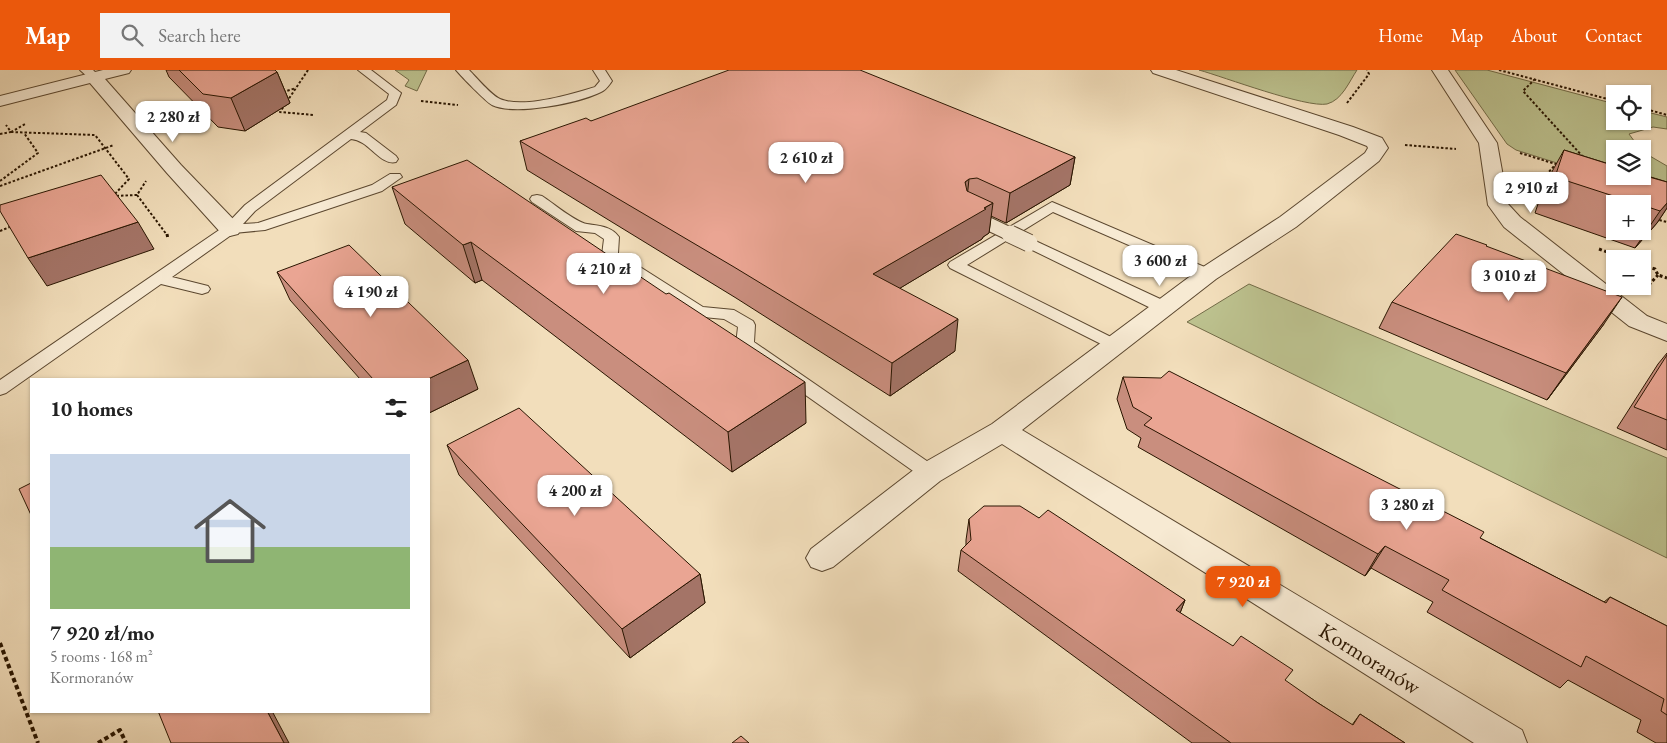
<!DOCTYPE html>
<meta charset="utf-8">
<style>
:root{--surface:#fff;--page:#f2f2f2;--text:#222;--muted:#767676;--accent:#ea580c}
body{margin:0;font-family:"EB Garamond",serif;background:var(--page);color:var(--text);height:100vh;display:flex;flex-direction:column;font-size:19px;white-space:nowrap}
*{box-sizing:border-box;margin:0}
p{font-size:16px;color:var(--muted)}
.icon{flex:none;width:28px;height:28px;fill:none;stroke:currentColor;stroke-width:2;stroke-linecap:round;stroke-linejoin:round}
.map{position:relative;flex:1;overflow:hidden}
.details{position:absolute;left:30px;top:308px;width:400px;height:335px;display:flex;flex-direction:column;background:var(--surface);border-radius:0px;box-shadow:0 1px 4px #0004}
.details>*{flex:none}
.controls{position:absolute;left:1606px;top:15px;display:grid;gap:10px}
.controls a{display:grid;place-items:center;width:45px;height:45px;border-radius:0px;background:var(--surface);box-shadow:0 1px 4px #0004;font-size:25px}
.price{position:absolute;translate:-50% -42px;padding:0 11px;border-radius:10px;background:#fff;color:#222;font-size:16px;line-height:32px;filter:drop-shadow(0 1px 2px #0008)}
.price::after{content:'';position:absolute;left:50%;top:30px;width:15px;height:11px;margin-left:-8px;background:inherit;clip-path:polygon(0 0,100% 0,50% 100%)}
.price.current{background:var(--accent);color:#fff}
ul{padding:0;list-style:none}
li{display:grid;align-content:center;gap:10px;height:265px;padding:0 20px}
li span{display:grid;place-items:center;height:155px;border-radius:0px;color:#555}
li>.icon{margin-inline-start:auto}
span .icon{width:90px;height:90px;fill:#fffc;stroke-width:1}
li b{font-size:21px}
h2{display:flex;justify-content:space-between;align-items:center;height:60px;padding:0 20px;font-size:21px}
header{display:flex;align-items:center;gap:30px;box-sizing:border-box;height:70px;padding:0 25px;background:var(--accent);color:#fff}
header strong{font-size:24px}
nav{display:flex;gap:28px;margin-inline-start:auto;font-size:18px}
.search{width:350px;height:45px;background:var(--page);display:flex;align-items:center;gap:12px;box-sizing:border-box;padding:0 18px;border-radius:0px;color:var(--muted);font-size:19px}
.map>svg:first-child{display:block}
</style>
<header>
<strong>Map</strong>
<div class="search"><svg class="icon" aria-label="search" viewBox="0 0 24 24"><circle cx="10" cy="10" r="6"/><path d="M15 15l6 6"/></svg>Search here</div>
<nav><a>Home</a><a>Map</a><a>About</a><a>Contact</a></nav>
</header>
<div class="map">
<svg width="1667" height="673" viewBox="0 0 1667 673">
<rect width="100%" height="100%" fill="#f2debb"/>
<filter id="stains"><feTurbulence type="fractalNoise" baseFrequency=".004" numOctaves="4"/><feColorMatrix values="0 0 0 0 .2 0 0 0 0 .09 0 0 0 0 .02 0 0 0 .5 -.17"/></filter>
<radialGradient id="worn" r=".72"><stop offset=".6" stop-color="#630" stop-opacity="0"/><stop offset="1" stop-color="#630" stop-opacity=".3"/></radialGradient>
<path fill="#bcc18e" stroke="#726b47" d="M 395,0 L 427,0 L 417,21 L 405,16 L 409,10 Z
M 1199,0 L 1357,0 C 1349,12 1342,30 1327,34 C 1306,38 1224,7 1199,0 Z
M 1455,0 L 1487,0 L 1615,34 L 1615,51 L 1642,51 L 1643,41 L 1667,47 L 1667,59 L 1653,57 L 1629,64 L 1640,79 L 1615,79 L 1615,106 L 1642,106 L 1643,82 L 1667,96 L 1667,128 L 1516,80 L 1507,74 Z
M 1249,214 L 1667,388 L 1667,488 L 1187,252 Z"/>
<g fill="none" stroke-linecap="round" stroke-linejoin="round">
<defs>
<path id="lane" d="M 80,0 L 93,0 L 100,7 L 94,10 L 90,9 Z
M 358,0 L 371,0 L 401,23 L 396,35 L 360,62 L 366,63 L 396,86 L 398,89 L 396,92 C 380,96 369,70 351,69 L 255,141 L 243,154 L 258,153 L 372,115 L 390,104 L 400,104 L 402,107 L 382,121 L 265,160 L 234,163 L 172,207 L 208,216 L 210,219 L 208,222 L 202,224 L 161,214 L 6,323 L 0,325 L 0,310 L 225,156 L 245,135 L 387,30 L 389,24 Z
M 456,0 L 469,0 C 476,7 491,25 500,29 C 523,39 572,24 595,17 L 600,11 L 593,0 L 605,0 L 612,11 C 609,15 606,20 601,22 C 579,33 515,46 492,35 C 485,31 462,7 456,0 Z
M 537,125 L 542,126 C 553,133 575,152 587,154 C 599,156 611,156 619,167 L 618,183 L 703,237 L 734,240 L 753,251 L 755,255 L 754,272 L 937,398 L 940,403 L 937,408 L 930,410 L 923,408 L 739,278 L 736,274 L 738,257 L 724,249 L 693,246 L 605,188 L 602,185 L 604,169 L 595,163 L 576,161 L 532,132 L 530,129 L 532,126 Z
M 1052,132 L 1214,201 L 1216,204 L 1214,207 L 1202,207 L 1053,142 L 967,195 L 1121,272 L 1124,276 L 1121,280 L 1115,281 L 950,198 L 948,195 L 950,192 Z
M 1029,168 L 1171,234 L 1173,238 L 1171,242 L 1159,242 L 1024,176 L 1021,173 L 1024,170 Z"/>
<path id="street" d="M 103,0 L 131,0 L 129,3 L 105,9 L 181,95 L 238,154 L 241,159 L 238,164 L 230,166 L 222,164 L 167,103 L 90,13 L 0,36 L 0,26 Z
M 1151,0 L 1176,0 L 1353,57 L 1382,68 L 1388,78 L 1379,91 L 1296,157 L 1216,209 L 1022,360 L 1522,660 L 1527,673 L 1474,673 L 1002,374 L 940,411 L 833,497 L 822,501 L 811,497 L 806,488 L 811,479 L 920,395 L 992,354 L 1200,199 L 1280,147 L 1365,83 L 1368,78 L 1367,76 L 1339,65 L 1153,3 Z
M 1432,0 L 1448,0 L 1497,73 L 1508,134 L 1520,147 L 1647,246 L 1667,254 L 1667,271 L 1629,256 L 1504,157 L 1488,135 L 1479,73 Z"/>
</defs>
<use href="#lane" stroke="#5b472f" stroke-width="2"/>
<use href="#street" stroke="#5b472f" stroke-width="2"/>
<path stroke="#291500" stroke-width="2" stroke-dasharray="2.5 2" stroke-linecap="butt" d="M 308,0 L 280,42 L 314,45
M 1499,0 L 1615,31
M 1535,9 L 1523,21 L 1584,88
M 283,22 L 296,18
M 421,31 L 458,35
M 1347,33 L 1369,4 L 1367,0
M 1642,38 L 1667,45
M 176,57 L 210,46
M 11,62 L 95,65 L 129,109 L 113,126 L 137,125 L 146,111
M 11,62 L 25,54
M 0,64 L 11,62 L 6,55
M 1405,75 L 1456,79
M 1520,83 L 1559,95
M 0,111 L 38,83 L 24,63
M 0,116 L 114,75
M 137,125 L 167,165
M 1528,125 L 1556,94
M 1655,149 L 1667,152
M 0,161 L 12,156"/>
<path stroke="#291500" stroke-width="3" stroke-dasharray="3 2.5" stroke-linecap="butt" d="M 167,164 L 168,169
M 1599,179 L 1626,189
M 1642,195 L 1655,199 L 1658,205 L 1667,208
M 1645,219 L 1658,205"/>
<path stroke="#291500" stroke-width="4" stroke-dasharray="4.5 3" stroke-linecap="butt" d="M 0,573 L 38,673
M 98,673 L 120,660 L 126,673"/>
<use href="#lane" fill="#f7ead3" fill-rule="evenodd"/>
<use href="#street" fill="#f7ead3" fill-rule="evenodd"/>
<defs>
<path id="lane-bridge-far1" d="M 970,145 L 1012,165"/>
<path id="lane-bridge" d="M 1010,164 L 1029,173"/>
</defs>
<use href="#lane-bridge-far1" stroke="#5b472f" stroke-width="15" stroke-linecap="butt"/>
<use href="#lane-bridge" stroke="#5b472f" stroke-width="19" stroke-linecap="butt"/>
<use href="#lane-bridge-far1" stroke="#f7ead3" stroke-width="13"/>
<use href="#lane-bridge" stroke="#f7ead3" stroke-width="17"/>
</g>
<path fill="#c98e7e" stroke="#291500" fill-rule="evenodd" d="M 166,0 L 275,0 L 277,2 L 290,33 L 245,61 L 218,57 L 169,7 Z
M 591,51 L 1075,87 L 1070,115 L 1006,153 L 991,146 L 989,163 L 983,167 L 982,169 L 900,218 L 955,281 L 890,326 L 736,228 L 527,100 L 520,71 Z
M 1564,80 L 1667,112 L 1667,138 L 1657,153 L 1635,178 L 1535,143 L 1544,116 ZM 1615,134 L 1642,134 L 1642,161 L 1615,161 Z
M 392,117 L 806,353 L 732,402 L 482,210 L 475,213 L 405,154 Z
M 1486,177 L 1604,254 L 1547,330 L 1379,258 L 1392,232 Z
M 277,202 L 478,319 L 429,343 L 429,309 L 360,309 L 290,230 Z
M 1667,283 L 1667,380 L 1617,358 L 1658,294 Z
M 1123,307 L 1480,468 L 1604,532 L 1610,527 L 1667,556 L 1667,673 L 1656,673 L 1637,662 L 1641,650 L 1568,610 L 1560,618 L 1427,542 L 1433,532 L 1371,498 L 1365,506 L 1138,377 L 1141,368 L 1127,359 L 1117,329 Z
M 447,375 L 700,504 L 705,533 L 630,588 L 459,405 Z
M 1039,448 L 1185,530 L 1180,543 L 1352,655 L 1360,644 L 1405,673 L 1192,673 L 958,501 L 961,480 L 966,475 L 966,470 L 969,449 Z"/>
<path fill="#a47467" stroke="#291500" d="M 277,2 L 290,33 L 245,61 L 231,28 Z
M 1075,87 L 1070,115 L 1006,153 L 1010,123 Z
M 969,109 L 966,138 L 965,112 Z
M 993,133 L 989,163 L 983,167 L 982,169 L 872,235 L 873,204 Z
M 1667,133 L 1667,138 L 1657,153 L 1635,178 L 1660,141 Z
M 138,152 L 154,179 L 47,216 L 28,188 Z
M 471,172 L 482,210 L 475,213 L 463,175 Z
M 1622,227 L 1604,254 L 1547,330 L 1566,303 Z
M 958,249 L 955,281 L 890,326 L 892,293 Z
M 468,290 L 478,319 L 429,343 L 429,309 L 428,309 Z
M 805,312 L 806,353 L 732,402 L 728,362 Z
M 1385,476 L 1371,498 L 1365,506 L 1378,484 Z
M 700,504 L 705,533 L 630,588 L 622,559 Z
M 1185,530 L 1177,551 L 1176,540 Z
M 267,641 L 272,641 L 289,673 L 284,673 Z"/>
<path fill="#eaa593" stroke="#291500" d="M 179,0 L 275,0 L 277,2 L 231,28 L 203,24 Z
M 729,0 L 860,0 L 1075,87 L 1010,123 L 977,108 L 969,109 L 965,112 L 967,121 L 993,133 L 984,138 L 986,139 L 873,204 L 958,249 L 892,293 L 734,197 L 520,71 L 586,48 L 591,51 Z
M 1564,80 L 1615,96 L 1615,106 L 1642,106 L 1642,105 L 1667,112 L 1667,133 L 1660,141 L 1642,135 L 1642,134 L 1638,134 L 1555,107 Z
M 467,90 L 666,224 L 669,223 L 805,312 L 728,362 L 471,172 L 463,175 L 392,117 Z
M 101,105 L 138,152 L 28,188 L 0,141 L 0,135 Z
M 1456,164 L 1487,175 L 1486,176 L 1622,227 L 1566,303 L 1392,232 Z
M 349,175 L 468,290 L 428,309 L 373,309 L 277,202 Z
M 1667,285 L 1667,350 L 1634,337 Z
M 1169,301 L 1484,462 L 1480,468 L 1606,533 L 1610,527 L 1667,556 L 1667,645 L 1661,641 L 1664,629 L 1586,586 L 1581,597 L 1442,520 L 1449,510 L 1385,476 L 1378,484 L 1144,355 L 1152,348 L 1133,337 L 1123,307 L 1161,308 Z
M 519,338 L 700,504 L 622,559 L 447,375 Z
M 31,413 L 31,445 L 19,419 Z
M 984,436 L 1020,436 L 1039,448 L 1048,440 L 1185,530 L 1176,540 L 1233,576 L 1241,566 L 1293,600 L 1285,610 L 1318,633 L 1353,655 L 1360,644 L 1405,673 L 1231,673 L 961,480 L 971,470 L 969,449 Z
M 158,641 L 267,641 L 284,673 L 171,673 Z
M 741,666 L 749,673 L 732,673 Z"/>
<g text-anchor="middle" stroke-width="4" stroke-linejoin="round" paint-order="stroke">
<g font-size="22" fill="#291500" stroke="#f7ead3">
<text transform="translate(1370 588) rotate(32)" y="8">Kormoranów</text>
</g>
</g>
<rect width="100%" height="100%" filter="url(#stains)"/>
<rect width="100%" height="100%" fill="url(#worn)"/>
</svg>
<div class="controls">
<a><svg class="icon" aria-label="locate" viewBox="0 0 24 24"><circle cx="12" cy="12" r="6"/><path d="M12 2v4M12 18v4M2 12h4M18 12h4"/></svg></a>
<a><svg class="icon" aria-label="layers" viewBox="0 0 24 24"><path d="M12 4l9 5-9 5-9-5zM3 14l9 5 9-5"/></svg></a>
<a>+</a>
<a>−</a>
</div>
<b class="price" style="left:173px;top:73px">2 280 zł</b>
<b class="price" style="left:806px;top:114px">2 610 zł</b>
<b class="price" style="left:1531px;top:144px">2 910 zł</b>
<b class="price" style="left:1160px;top:217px">3 600 zł</b>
<b class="price" style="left:604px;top:225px">4 210 zł</b>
<b class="price" style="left:1509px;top:232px">3 010 zł</b>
<b class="price" style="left:371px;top:248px">4 190 zł</b>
<b class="price" style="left:575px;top:447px">4 200 zł</b>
<b class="price" style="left:1407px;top:461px">3 280 zł</b>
<b class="price current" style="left:1243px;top:538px">7 920 zł</b>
<section class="details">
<h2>10 homes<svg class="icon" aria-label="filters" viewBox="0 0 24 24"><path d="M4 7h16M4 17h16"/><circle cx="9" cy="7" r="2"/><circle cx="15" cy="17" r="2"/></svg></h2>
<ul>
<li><span style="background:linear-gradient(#c9d6e8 60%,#8fb573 0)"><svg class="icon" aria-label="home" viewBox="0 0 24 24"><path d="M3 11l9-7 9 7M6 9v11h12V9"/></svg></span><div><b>7 920 zł/mo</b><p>5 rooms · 168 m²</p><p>Kormoranów</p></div></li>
</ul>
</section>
</div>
